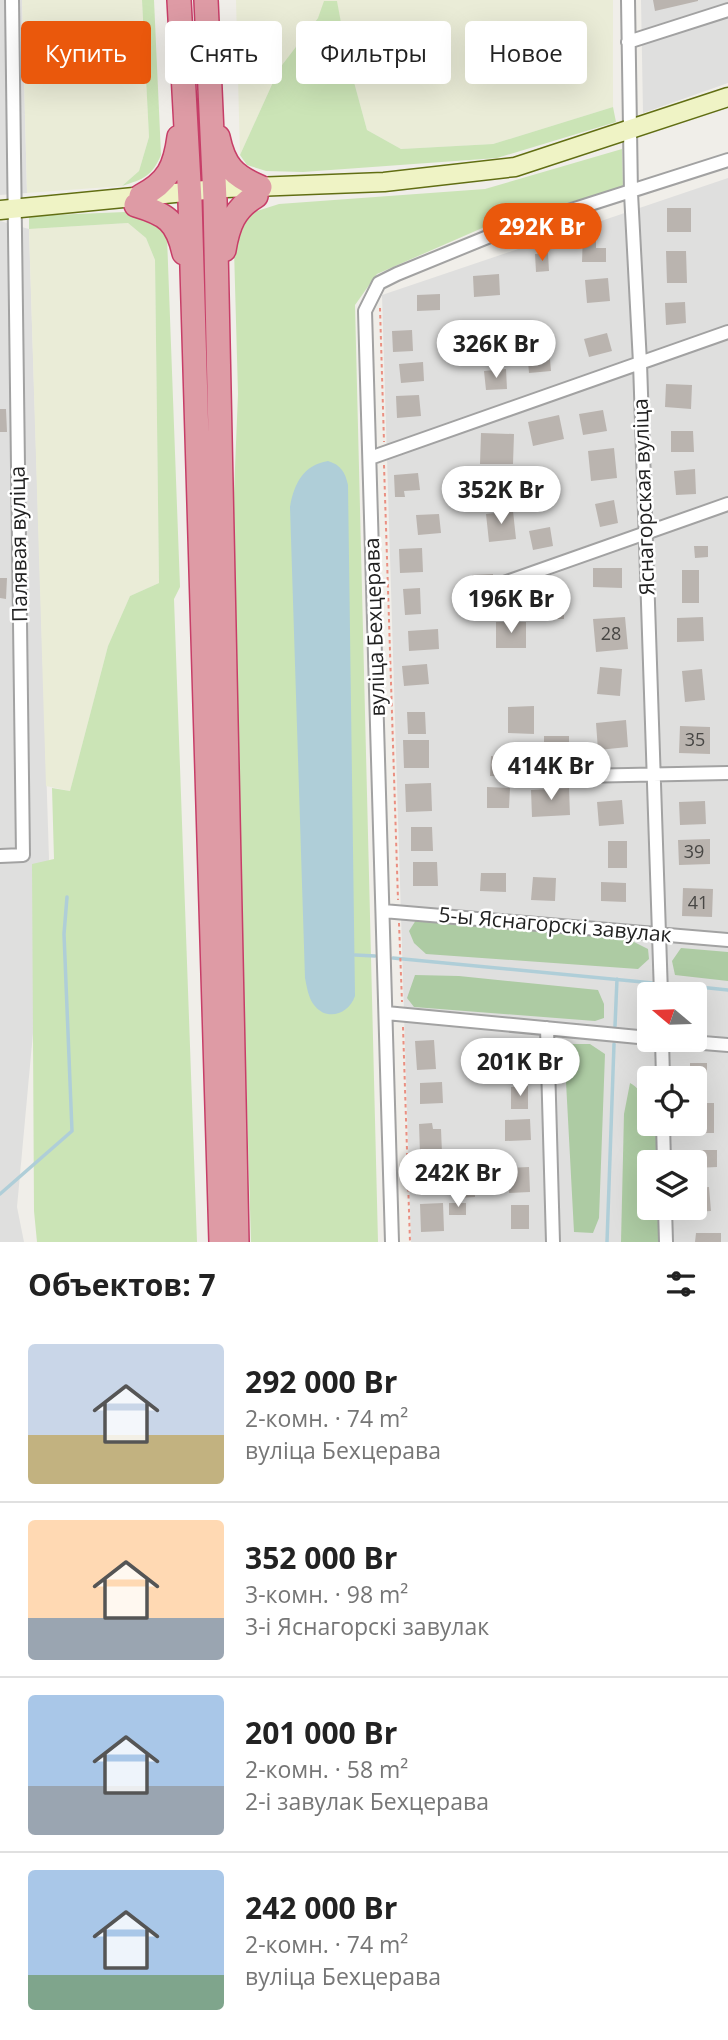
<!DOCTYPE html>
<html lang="ru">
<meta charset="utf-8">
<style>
:root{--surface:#fff;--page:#f2f2f2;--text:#222;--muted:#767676;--line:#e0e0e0;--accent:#ea580c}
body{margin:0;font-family:"Open Sans",sans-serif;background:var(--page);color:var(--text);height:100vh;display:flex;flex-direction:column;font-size:26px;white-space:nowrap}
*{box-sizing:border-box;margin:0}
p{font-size:23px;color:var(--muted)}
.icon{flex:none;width:38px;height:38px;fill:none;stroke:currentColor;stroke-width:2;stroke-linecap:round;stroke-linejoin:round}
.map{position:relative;height:1242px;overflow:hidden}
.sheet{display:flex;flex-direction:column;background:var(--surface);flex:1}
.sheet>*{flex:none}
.hud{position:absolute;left:21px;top:21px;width:686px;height:63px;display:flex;gap:14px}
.needle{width:46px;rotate:289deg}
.tools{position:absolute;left:637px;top:982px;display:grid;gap:14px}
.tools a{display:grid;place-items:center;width:70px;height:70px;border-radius:7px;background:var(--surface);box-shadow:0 7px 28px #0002;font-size:35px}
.price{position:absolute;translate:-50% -60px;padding:0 16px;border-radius:24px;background:#fff;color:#222;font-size:23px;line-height:46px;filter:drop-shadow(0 2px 4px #0008)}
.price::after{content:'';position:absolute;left:50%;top:42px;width:21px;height:16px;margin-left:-10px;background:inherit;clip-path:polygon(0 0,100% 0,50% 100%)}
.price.selected{background:var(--accent);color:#fff}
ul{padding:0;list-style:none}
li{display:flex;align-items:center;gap:21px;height:175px;padding:0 28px}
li+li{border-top:2px solid var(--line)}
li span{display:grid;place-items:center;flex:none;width:196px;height:140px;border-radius:7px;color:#555}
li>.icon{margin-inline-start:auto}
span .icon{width:84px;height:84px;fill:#fffc;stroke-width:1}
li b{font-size:30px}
h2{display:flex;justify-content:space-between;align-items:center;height:84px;padding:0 28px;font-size:30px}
.tag{padding:0 24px;border-radius:7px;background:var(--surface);box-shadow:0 7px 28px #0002;font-size:24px;line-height:63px}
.tag.selected{background:var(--accent);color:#fff}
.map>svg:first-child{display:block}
</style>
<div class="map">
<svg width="728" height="1242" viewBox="0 0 728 1242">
<rect width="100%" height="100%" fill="#f0eee9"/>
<path fill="#dfdfde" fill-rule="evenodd" d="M 0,0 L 22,0 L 27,193 L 0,195 Z
M 641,0 L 728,0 L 728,83 L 643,113 Z
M 728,178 L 728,1242 L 411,1242 L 382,295 ZM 649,994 L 695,994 L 695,1040 L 649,1040 ZM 649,1078 L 695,1078 L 695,1124 L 649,1124 ZM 649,1162 L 695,1162 L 695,1208 L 649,1208 Z
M 0,221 L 29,229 L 49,859 L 17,1207 L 24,1242 L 0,1242 Z"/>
<path fill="#eaecd7" d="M 22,0 L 142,0 L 149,137 L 139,171 L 122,186 L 27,193 Z
M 236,0 L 613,0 L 613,107 L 493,144 L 401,149 L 367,130 L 348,60 L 337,2 L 318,18 L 279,69 L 240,155 Z
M 128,223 L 146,238 L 155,260 L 159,583 L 130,596 L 108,646 L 70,791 L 46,786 L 29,229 Z"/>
<path fill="#cbe4b6" d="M 142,0 L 154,0 L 161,155 C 152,176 144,179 122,186 L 139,171 L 149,137 Z
M 324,1 L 337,1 L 348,60 L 367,130 L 401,149 L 493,144 L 613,107 L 616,122 L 497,158 L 303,172 L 266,171 L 247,165 L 240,155 L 279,69 L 318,18 Z
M 622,149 L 623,188 L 496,222 L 377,274 L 355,305 L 378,1242 L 251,1242 L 231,567 L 238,394 L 234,249 L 241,225 L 249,216 L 257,211 L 279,204 L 485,189 Z
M 125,212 C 142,215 158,222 167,237 L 180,587 L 174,599 L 197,1242 L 37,1242 L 34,1211 L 32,864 L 54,859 L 52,788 L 70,791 L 108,646 L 130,596 L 159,583 L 155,260 L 146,238 L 128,223 L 29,229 L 29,216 Z"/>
<path fill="#adcba3" d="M 416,920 L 630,940 L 648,949 L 649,959 L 638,969 L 426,954 L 414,943 L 409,931 Z
M 681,948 L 728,952 L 728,981 L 675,975 L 672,961 Z
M 415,975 L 459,976 L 598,990 L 604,1004 L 604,1018 L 595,1021 L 414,1007 L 407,998 Z
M 570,1044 L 590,1044 L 605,1054 L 599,1218 L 593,1233 L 574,1232 L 565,1063 Z
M 630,1083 C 644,1091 649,1107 649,1124 L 654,1124 L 656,1128 L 657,1162 L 649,1162 L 649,1208 L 658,1208 L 659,1242 L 621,1242 L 624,1114 Z"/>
<path fill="#afced8" d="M 328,461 C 341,465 345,472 348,485 L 355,996 C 349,1014 327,1022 314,1005 C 308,997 307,987 305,978 L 290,507 C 294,484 303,465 328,461 Z"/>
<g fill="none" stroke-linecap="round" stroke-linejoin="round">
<path stroke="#afced8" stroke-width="3.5" d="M 355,955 L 375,956
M 393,958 L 653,983
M 671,984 L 728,990
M 615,1026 L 617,979
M 0,1194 L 72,1131 L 64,934 L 67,897
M 607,1242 L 614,1044"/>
</g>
<path fill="#bab4af" d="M 653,0 L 698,0 L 698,1 L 655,11 Z
M 667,208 L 691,208 L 691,232 L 667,232 Z
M 583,234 L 596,234 L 596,248 L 606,248 L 606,262 L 582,262 Z
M 666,251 L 686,251 L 687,283 L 667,283 Z
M 548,253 L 549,271 L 536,272 L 535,254 Z
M 499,274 L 500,295 L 474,297 L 473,276 Z
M 608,278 L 610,301 L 587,303 L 585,280 Z
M 440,294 L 440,310 L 417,311 L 417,295 Z
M 685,302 L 686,323 L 666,325 L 665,303 Z
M 412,330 L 413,351 L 393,352 L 392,331 Z
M 607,333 L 612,351 L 589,357 L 584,339 Z
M 549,348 L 551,371 L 529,373 L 527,350 Z
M 423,362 L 424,381 L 401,383 L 399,364 Z
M 506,369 L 507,389 L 486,390 L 484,371 Z
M 666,384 L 692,385 L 691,409 L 665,407 Z
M 419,395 L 421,416 L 397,418 L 396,396 Z
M 0,409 L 6,409 L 7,432 L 0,432 Z
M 603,410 L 607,431 L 583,435 L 579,414 Z
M 559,415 L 564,439 L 533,446 L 528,422 Z
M 671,431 L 693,431 L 694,452 L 671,452 Z
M 481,433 L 514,434 L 513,464 L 480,464 Z
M 614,448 L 617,478 L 591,481 L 588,451 Z
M 695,469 L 696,494 L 676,495 L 674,471 Z
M 418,473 L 420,490 L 404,491 L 405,497 L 395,497 L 394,475 Z
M 614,500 L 618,523 L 600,527 L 595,504 Z
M 513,511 L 516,539 L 489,542 L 486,514 Z
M 439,514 L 441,533 L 418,535 L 416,515 Z
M 550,527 L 553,546 L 533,550 L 529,531 Z
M 694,546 L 708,546 L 708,557 L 695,558 Z
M 422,548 L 423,572 L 400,573 L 399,549 Z
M 593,568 L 622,568 L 622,588 L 593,587 Z
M 682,570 L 699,570 L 699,603 L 682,603 Z
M 493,574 L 494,599 L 472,600 L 472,575 Z
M 0,578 L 7,578 L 6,599 L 0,598 Z
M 420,588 L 421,614 L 405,615 L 403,589 Z
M 536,598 L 564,598 L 564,619 L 536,619 Z
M 625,617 L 628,649 L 596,652 L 593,619 Z
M 703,617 L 704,641 L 677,642 L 677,618 Z
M 496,622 L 526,622 L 526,648 L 496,648 Z
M 438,629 L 439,649 L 409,651 L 408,631 Z
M 427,664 L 429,684 L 404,686 L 402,666 Z
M 600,667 L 622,669 L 620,696 L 597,694 Z
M 702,669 L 705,700 L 685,702 L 682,671 Z
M 534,706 L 534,734 L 508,733 L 508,707 Z
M 407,712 L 425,712 L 426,734 L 408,734 Z
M 626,720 L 628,747 L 598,750 L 596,723 Z
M 680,726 L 710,727 L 710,754 L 679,753 Z
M 544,736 L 569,736 L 569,757 L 544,758 Z
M 403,740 L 429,740 L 429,768 L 404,768 Z
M 491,756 L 516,757 L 515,777 L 490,776 Z
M 431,783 L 432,811 L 406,812 L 405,784 Z
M 487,787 L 510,788 L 509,808 L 487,808 Z
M 569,788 L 570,815 L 532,817 L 531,790 Z
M 622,800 L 624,824 L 599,826 L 597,802 Z
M 705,801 L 706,824 L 680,825 L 679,802 Z
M 411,827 L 432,827 L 433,851 L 411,851 Z
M 710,839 L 710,864 L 679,865 L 678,840 Z
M 608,841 L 627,841 L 627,868 L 608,868 Z
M 413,862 L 437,862 L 438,886 L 413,886 Z
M 481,873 L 506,873 L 506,892 L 480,891 Z
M 533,877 L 556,878 L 555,901 L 531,900 Z
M 601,882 L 626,883 L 626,902 L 601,901 Z
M 683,888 L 713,889 L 712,917 L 682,916 Z
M 434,1040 L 436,1069 L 417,1070 L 415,1041 Z
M 514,1050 L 528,1050 L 527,1069 L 514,1069 Z
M 690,1063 L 707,1063 L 707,1083 L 695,1083 L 695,1078 L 690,1078 Z
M 442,1082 L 443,1103 L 420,1104 L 420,1083 Z
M 528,1086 L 528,1109 L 511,1109 L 511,1087 Z
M 695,1103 L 714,1103 L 714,1133 L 690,1133 L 690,1124 L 695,1124 Z
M 530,1119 L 531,1140 L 505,1141 L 505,1120 Z
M 432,1123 L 433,1129 L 441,1129 L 442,1153 L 420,1153 L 419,1124 Z
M 693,1150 L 717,1150 L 717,1167 L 695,1168 Z
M 453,1164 L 453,1184 L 447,1184 L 447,1194 L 417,1195 L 416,1175 L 425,1175 L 425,1165 Z
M 529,1167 L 530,1192 L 509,1193 L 508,1168 Z
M 459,1169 L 474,1169 L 475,1197 L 457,1198 Z
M 709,1187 L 711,1211 L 693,1212 L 695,1188 Z
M 443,1203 L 444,1231 L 421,1232 L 420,1204 Z
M 449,1203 L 466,1203 L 466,1215 L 449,1215 Z
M 511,1205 L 529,1205 L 529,1229 L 511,1229 Z
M 696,1233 L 721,1233 L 721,1242 L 695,1242 Z"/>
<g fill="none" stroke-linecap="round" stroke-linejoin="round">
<defs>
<path id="street" d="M 628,0 L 631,193 L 640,363 L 661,994
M 628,42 L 728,10
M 370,458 L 728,332
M 501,584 L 728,504
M 528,777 L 728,773
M 0,856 L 23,855 L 12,0
M 383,911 L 728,940
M 386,1013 L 649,1038
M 547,1028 L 553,1242
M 662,1040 L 663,1078
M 666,1040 L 728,1045
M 663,1124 L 664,1162
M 665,1208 L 666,1242
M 392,1242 L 365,311 L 379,283 L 397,274 L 490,236 L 728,160"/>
<path id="secondary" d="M 0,210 L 226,188 L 384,182 L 515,167 L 728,97"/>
<path id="highway" d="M 179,0 L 190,201 L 221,1242
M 206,0 L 215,200 L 237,1242
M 218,137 C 224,166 234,176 260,187
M 141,196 C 168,182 175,167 179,137
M 136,205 C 166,214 177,221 184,253
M 224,250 C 228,226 234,209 256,196"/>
</defs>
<use href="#street" stroke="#a2a2a2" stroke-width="16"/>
<use href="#secondary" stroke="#616e13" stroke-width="21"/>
<use href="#highway" stroke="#c73e68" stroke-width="26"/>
<path stroke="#ea8f81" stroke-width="2" stroke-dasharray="3.5 3.5" stroke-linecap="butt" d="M 380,308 L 384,442
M 384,465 L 398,900
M 399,923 L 402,1002
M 403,1027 L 410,1242"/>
<use href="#street" stroke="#fff" stroke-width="12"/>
<use href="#secondary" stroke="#eff3c5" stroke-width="18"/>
<use href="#highway" stroke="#de9ba5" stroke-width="23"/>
</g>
<g text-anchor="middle" stroke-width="5" stroke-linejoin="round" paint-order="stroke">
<g font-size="18" fill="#474644">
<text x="611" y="640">28</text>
<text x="695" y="746">35</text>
<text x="694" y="858">39</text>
<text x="698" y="909">41</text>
</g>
<g font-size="21" fill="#212121" stroke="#fff">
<text transform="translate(644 497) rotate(-92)" y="7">Яснагорская вуліца</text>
<text transform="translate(19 544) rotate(-91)" y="7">Палявая вуліца</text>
<text transform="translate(375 627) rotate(-92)" y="7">вуліца Бехцерава</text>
<text transform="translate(555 925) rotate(5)" y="7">5-ы Яснагорскі завулак</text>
</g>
</g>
</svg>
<div class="tools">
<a><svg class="needle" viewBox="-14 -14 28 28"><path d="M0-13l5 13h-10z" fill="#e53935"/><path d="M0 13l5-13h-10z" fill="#767676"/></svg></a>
<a><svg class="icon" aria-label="locate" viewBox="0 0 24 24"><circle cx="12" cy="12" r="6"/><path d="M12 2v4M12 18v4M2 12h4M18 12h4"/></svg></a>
<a><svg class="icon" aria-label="layers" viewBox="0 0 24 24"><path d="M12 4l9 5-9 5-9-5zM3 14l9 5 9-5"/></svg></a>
</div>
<b class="price selected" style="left:542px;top:263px">292K Br</b>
<b class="price" style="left:496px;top:380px">326K Br</b>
<b class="price" style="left:501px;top:526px">352K Br</b>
<b class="price" style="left:511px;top:635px">196K Br</b>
<b class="price" style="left:551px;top:802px">414K Br</b>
<b class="price" style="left:520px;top:1098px">201K Br</b>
<b class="price" style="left:458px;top:1209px">242K Br</b>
<div class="hud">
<a class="tag selected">Купить</a>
<a class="tag">Снять</a>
<a class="tag">Фильтры</a>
<a class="tag">Новое</a>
</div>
</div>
<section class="sheet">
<h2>Объектов: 7<svg class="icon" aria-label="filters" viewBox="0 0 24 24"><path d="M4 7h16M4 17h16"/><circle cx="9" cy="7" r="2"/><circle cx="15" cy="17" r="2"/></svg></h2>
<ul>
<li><span style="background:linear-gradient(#c9d6e8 65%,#c2b280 0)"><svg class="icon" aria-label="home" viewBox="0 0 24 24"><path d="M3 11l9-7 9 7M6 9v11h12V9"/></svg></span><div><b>292 000 Br</b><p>2-комн. · 74 m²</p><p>вуліца Бехцерава</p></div></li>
<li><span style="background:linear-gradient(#ffd9b3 70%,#9aa5b1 0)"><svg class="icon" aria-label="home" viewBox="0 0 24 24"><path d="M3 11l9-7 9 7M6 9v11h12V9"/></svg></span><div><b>352 000 Br</b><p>3-комн. · 98 m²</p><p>3-і Яснагорскі завулак</p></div></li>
<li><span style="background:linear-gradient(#a9c7e8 65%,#9aa5b1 0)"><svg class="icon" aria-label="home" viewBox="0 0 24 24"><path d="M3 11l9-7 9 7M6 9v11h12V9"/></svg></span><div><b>201 000 Br</b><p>2-комн. · 58 m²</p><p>2-і завулак Бехцерава</p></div></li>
<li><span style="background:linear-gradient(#a9c7e8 75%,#7fa58c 0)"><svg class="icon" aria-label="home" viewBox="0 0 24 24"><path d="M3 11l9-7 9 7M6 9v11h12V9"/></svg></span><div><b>242 000 Br</b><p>2-комн. · 74 m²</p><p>вуліца Бехцерава</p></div></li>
</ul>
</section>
